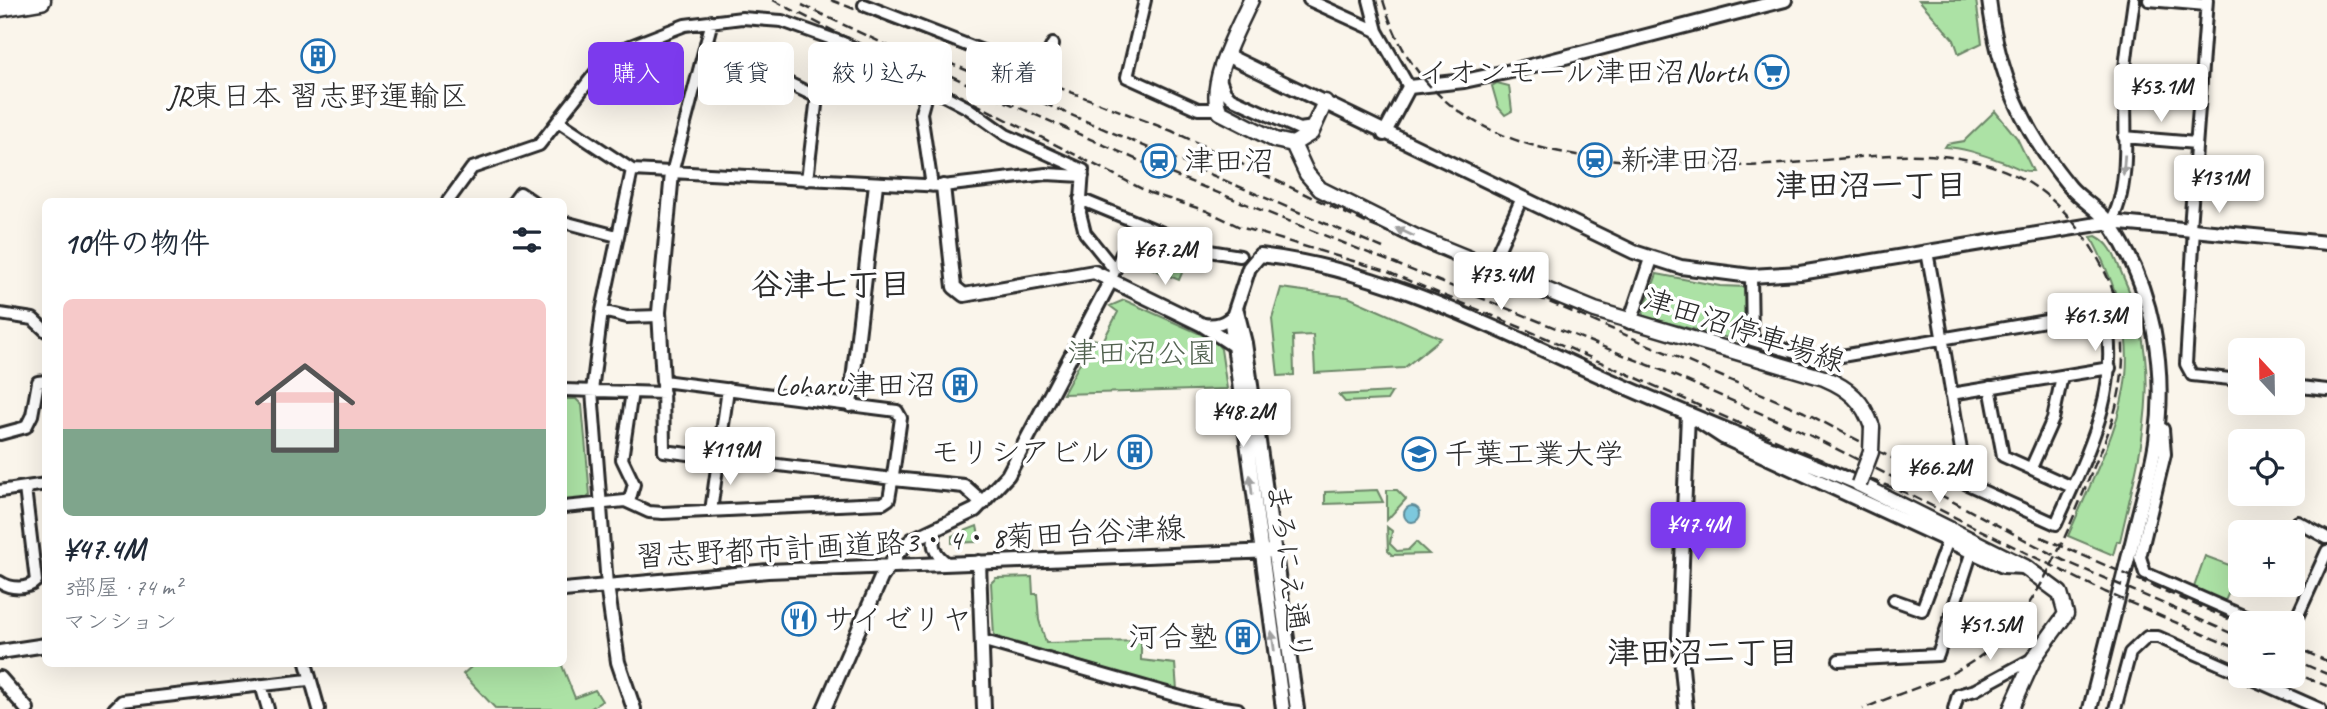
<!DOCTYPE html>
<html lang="ja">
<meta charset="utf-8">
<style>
:root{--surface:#fff;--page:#f2f2f3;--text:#1f2937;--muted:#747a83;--line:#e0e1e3;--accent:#7c3aed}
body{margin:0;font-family:Caveat,"Klee One",sans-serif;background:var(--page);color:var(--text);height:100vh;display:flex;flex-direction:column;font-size:26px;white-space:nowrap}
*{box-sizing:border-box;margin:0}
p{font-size:23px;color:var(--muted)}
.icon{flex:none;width:38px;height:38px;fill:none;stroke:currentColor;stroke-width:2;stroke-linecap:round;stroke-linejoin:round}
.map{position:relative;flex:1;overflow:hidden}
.panel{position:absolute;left:42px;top:198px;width:525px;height:469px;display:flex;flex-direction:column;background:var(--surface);border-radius:10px;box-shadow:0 7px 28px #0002}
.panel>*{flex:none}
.banner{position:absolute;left:588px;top:42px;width:665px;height:63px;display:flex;gap:14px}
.needle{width:46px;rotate:338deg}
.controls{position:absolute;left:2228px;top:338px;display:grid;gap:14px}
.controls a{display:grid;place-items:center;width:77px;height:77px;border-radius:10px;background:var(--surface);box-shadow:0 7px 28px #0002;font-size:35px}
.price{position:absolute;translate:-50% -60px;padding:0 16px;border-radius:7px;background:#fff;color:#222;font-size:23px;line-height:46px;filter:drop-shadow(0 2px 4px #0008)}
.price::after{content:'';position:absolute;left:50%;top:42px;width:21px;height:16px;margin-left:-10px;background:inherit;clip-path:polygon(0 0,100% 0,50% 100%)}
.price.active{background:var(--accent);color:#fff}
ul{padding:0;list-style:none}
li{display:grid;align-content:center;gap:14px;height:371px;padding:0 21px}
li+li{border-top:2px solid var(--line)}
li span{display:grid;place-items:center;height:217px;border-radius:10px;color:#555}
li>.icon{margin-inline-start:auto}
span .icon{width:126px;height:126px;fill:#fffc;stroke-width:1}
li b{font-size:30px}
h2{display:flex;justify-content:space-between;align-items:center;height:84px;padding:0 21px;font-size:30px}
.tag{padding:0 24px;border-radius:10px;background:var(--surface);box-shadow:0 7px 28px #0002;font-size:24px;line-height:63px}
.tag.active{background:var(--accent);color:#fff}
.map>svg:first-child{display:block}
</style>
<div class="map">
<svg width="2327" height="709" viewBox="0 0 2327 709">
<rect width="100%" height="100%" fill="#faf5eb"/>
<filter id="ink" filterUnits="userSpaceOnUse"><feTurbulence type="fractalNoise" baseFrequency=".0143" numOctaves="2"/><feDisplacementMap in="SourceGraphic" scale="14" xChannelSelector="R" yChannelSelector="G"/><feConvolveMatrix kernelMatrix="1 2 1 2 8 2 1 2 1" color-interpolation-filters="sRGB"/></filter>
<g filter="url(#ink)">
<path fill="#ace2a5" stroke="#6c8668" stroke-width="2" d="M 1919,0 L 1976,0 L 1982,43 L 1959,54 L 1954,40 Z
M 1497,83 L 1509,86 L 1512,111 L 1505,115 L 1498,107 L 1492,86 Z
M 1995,111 L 2017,138 L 2033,171 C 2020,172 2014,165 2001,161 C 1983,155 1965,148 1945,147 L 1947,144 L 1964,141 Z
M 2096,236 C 2112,244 2115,258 2122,274 C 2166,370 2142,444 2120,541 L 2117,541 L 2113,555 L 2068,536 C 2120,415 2158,365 2091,237 Z
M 1144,248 L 1184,268 L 1179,280 L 1136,262 L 1134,253 Z
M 1657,274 L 1720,286 L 1748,287 L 1748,343 L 1645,317 L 1643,312 Z
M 1281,288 L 1348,297 L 1441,338 L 1404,368 L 1315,373 L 1313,335 L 1293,336 L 1294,375 L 1278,376 L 1272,319 Z
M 1124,300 L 1214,340 L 1221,349 L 1227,389 L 1063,394 L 1093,339 L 1103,341 L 1118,312 L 1110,306 Z
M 1392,392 L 1387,400 L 1345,402 L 1339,395 Z
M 564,399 L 576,399 L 582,405 L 590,495 L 583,502 L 564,504 Z
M 1377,490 L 1383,502 L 1325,504 L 1325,492 Z
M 1387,490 L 1397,490 L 1406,499 L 1387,520 Z
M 977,526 L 979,535 L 976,542 L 952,543 L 952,536 Z
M 1387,527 L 1392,531 L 1390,544 L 1397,551 L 1408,550 L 1416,542 L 1429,554 L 1392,555 L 1388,551 Z
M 2205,556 L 2240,569 L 2224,603 L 2193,590 Z
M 1032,577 L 1033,594 L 1037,594 L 1039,620 L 1046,643 L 1141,641 L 1141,660 L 1175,664 L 1177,690 L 994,636 L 991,583 L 996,578 Z
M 468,663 L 561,663 L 575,698 L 595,690 L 602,701 L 590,709 L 496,709 L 463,674 L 471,667 Z"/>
<path fill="#7dc8dd" stroke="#5c8996" stroke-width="2" d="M1404 514a8 8 0 1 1 16 0a8 8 0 1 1-16 0Z"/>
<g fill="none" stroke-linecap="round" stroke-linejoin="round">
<defs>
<path id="minor" d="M 1145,0 L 1127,77 L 1198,109 L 1217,109
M 1309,0 L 1377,31
M 1369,0 L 1377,31 L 1409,87
M 2149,0 L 2206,5
M 864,5 L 1021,66 L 1040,69 L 1053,44
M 706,43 L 817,97 L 807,180
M 1220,79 L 1225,92 L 1231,98 L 1299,129 L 1314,127
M 928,87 L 921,113 L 932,186
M 558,121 L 632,170 L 943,186 L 1046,174 L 1083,176
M 2124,137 L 2196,143
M 672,173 L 712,21
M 1080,199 L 1143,225
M 448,201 L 472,168 L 539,145 L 610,54 L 685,25 L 742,18 L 782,21 L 846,44 L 968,108 L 1006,135 L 1083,170 L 1080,213 L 1085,233 L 1114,269
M 514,201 L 520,193 L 532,201
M 564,222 L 617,236
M 2110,222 C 2133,190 2123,111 2125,69 C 2127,46 2131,23 2134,0
M 2190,228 L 2207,0
M 2194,229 L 2186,364 L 2192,375 L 2240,380
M 1490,269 L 1521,200
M 1113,274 L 1131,233 L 1143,225 L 1203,250 L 1240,256
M 1751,276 L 1752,340 L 1816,359 L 1824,359 L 2104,311 C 2123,389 2087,454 2056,524 L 1967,484 C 1953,407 1942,329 1927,252
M 602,311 L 627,317 L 659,316
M 0,314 L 33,319 L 46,331
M 1203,324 C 1217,326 1225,323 1235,313
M 2292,386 L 2327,390
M 1990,387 L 2003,456 L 2072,487
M 564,390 L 664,393
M 1951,394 L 2110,368
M 2163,429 L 2165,454 L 2140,557 L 2145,573 L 2259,623
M 0,434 L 26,427 L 32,415 L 38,382 L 46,381
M 2031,468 L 2053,419 L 2062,376
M 0,491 L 46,484
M 629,502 L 634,484 L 622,459 L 632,392
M 564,507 L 625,501 L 649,512 L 663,513 L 883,503 L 889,499 C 894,472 897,445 901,418 L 897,411 L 663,381 L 664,451 L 893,479
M 711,511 L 728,389
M 2298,522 L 2327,538
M 936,529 C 931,545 933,553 947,563
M 0,582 C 10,589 27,590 36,581 L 25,488
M 607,585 L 592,391 L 602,311 L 632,170
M 1894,600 L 1922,610 L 1948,540
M 2292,628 L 2327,551
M 981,640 L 1209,705 L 1238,709
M 1839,660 L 1938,655 L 1972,551
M 306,663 L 319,709
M 2245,676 L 2320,709
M 261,685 L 268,709
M 114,709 L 122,701 L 308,680
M 1954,709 L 1958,695 L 1975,690 L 2034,658
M 2115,709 L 2130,653 L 2147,637 L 2158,637 L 2240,673"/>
<path id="tertiary" d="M 1989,0 C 1998,74 2022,129 2070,187 C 2082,201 2102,211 2112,227 C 2153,288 2167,368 2156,441 C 2151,474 2140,506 2133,539 C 2119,596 2104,652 2090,709
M 1226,55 L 1634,252 L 1681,267 L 1751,276 L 1800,273 L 2110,222 L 2327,243
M 1384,134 L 1409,87 L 1464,81 L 1511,71 L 1785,0
M 943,186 L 954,287 L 964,295 L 1094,272 L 1201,324 L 1233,345
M 1237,311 L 1245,343 L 1297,709
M 1630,322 L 1651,259
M 663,381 L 659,312 L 672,173
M 850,405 L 876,184
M 893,479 L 964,486 L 983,503
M 979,562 L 984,709
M 607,585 L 618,662 L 634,709
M 564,590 L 768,571 L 1273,551
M 0,652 L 46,645
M 0,678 L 27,709
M 824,709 L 881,578 L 899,551 L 912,540 L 975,510 L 1008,475 L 1111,280
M 1283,709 L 1231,323 L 1249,268 L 1260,255 C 1386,270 1499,331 1614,382 C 1695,418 1777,450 1859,484
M 1686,709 L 1679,637 L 1688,414 L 1723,437 L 2003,566 L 2024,567"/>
<path id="secondary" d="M 1251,0 C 1240,25 1205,86 1220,112 L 1275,140 L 1293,144 L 1311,133 L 1325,102
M 1293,144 L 1307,174 L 1320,189 L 1416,237 L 1595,310 L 1824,378 C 1850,389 1863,401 1872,427
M 1859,484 L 2025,567 L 2060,593 L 2066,614 L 2034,658 L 2011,709"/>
<path id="trunk" d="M 0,7 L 41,0"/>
</defs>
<use href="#minor" stroke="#2b2b2b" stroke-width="16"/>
<use href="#tertiary" stroke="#2b2b2b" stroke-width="18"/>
<use href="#secondary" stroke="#2b2b2b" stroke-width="19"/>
<use href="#trunk" stroke="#2b2b2b" stroke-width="23"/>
<use href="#minor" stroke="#fff" stroke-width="10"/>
<use href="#tertiary" stroke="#fff" stroke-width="12"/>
<use href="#secondary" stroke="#fff" stroke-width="14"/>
<use href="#trunk" stroke="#fff" stroke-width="18"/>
<path stroke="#2b2b2b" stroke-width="2.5" stroke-dasharray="10 5" stroke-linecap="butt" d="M 773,0 L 1150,193 L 1207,211 L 1240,227 L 1383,270 L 1546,338 L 1845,470 L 1904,492 L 2105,592 L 2240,650
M 831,0 L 1172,131 L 1366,223 L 1804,412 L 1949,488
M 1383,0 C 1423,137 1544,159 1669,163 C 1702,164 1735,167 1767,165 C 1901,156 2026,121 2102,266 C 2133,325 2127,389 2102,448 C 2069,523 2041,621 1967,665 C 1935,684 1897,693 1863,709
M 802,5 L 1004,101 L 1156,168 L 1666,372 L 1797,429 L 1906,484
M 933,56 L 1383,248
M 1899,473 L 2065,561 L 2240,637
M 2041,537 L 2240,624
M 2292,646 L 2327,661
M 2292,659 L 2327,674
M 2292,672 L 2327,686"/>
<defs>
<path id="secondary-bridge" d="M 1859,484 L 1871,452 L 1872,427"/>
</defs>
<use href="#secondary-bridge" stroke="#2b2b2b" stroke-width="19" stroke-linecap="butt"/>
<use href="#secondary-bridge" stroke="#fff" stroke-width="14"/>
</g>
<defs><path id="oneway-solid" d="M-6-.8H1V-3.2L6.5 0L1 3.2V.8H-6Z" transform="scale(1.75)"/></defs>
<g fill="#a0a0a0">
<use href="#oneway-solid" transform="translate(2124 165) rotate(94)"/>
<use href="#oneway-solid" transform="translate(1405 232) rotate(-155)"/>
<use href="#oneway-solid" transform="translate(1251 485) rotate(-97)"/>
<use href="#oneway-solid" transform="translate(1273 641) rotate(-98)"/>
</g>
</g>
<defs>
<symbol id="building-ring" viewBox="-11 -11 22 22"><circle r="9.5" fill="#fff" stroke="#1f6fb2" stroke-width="1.5"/><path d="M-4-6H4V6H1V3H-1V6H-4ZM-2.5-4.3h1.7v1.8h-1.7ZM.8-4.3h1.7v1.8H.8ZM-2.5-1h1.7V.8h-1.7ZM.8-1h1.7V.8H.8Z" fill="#1f6fb2"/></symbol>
<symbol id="supermarket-ring" viewBox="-11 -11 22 22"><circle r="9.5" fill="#fff" stroke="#1f6fb2" stroke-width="1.5"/><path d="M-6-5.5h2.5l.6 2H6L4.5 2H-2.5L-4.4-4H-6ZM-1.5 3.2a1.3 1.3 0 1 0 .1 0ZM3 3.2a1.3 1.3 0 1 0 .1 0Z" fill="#1f6fb2"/></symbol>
<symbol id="station-ring" viewBox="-11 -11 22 22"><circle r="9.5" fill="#fff" stroke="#1f6fb2" stroke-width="1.5"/><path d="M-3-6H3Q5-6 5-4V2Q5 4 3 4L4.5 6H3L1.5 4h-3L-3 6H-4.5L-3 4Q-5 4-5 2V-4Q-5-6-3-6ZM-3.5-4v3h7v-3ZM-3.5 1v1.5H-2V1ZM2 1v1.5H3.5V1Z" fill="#1f6fb2"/></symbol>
<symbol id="university-ring" viewBox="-11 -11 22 22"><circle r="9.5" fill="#fff" stroke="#1f6fb2" stroke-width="1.5"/><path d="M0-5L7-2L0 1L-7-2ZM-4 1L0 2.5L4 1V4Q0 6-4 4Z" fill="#1f6fb2"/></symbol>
<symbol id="restaurant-ring" viewBox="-11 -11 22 22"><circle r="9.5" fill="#fff" stroke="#1f6fb2" stroke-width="1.5"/><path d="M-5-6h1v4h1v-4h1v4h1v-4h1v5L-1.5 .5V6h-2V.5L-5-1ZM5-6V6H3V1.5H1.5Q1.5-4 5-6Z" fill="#1f6fb2"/></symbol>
</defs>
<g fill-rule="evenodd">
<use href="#building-ring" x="299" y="37" width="38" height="38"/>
<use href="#supermarket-ring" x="1753" y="53" width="38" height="38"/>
<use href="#station-ring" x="1576" y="141" width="38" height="38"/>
<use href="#station-ring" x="1140" y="142" width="38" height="38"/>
<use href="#building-ring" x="941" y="366" width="38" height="38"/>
<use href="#building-ring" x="1116" y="433" width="38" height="38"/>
<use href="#university-ring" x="1400" y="435" width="38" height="38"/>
<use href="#restaurant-ring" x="780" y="600" width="38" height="38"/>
<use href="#building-ring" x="1224" y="618" width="38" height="38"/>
</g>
<g text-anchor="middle" stroke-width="7" stroke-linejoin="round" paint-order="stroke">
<g font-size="30" fill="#2b2b2b" stroke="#fff" text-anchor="end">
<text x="1748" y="82">イオンモール津田沼North</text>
<text x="318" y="106" text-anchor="middle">JR東日本 習志野運輸区</text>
<text x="1620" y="170" text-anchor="start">新津田沼</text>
<text x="1184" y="171" text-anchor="start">津田沼</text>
<text x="936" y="395">Loharu津田沼</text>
<text x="1110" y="462">モリシアビル</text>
<text x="1444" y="464" text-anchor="start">千葉工業大学</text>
<text x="824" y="629" text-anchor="start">サイゼリヤ</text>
<text x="1218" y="647">河合塾</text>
</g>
<g font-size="30" fill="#2b2b2b" stroke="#fff">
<text transform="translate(1744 330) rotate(18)" y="10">津田沼停車場線</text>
<text transform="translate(910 542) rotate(-3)" y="10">習志野都市計画道路3・4・8菊田台谷津線</text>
<text transform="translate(1290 572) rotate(82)" y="10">まろにえ通り</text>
</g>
<g font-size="30" fill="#526250" stroke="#fff">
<text x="1142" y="363">津田沼公園</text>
</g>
<g font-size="32" font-weight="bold" fill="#2b2b2b" stroke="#fff">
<text x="1871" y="196">津田沼一丁目</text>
<text x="831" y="295">谷津七丁目</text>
<text x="1703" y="663">津田沼二丁目</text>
</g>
</g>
</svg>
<div class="controls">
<a><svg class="needle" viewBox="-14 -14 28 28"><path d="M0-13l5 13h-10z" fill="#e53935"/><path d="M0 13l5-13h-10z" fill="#747a83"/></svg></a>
<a><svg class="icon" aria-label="locate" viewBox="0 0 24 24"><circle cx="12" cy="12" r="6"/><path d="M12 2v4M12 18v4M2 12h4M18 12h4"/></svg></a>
<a>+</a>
<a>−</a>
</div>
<b class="price" style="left:2161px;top:124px">¥53.1M</b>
<b class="price" style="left:2219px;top:215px">¥131M</b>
<b class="price" style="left:1165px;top:287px">¥67.2M</b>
<b class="price" style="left:1501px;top:312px">¥73.4M</b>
<b class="price" style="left:2095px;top:353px">¥61.3M</b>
<b class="price" style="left:1243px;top:449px">¥48.2M</b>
<b class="price" style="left:730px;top:487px">¥119M</b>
<b class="price" style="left:1939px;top:505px">¥66.2M</b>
<b class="price active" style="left:1698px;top:562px">¥47.4M</b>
<b class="price" style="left:1990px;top:662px">¥51.5M</b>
<div class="banner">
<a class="tag active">購入</a>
<a class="tag">賃貸</a>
<a class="tag">絞り込み</a>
<a class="tag">新着</a>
</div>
<section class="panel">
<h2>10件の物件<svg class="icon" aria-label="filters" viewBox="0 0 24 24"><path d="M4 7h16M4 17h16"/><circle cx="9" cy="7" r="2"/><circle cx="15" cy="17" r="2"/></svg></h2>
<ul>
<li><span style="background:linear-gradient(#f6c9c9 60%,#7fa58c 0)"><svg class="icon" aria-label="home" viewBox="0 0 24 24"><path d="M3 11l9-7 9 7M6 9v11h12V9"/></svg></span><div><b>¥47.4M</b><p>3部屋 · 74 m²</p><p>マンション</p></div></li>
</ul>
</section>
</div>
